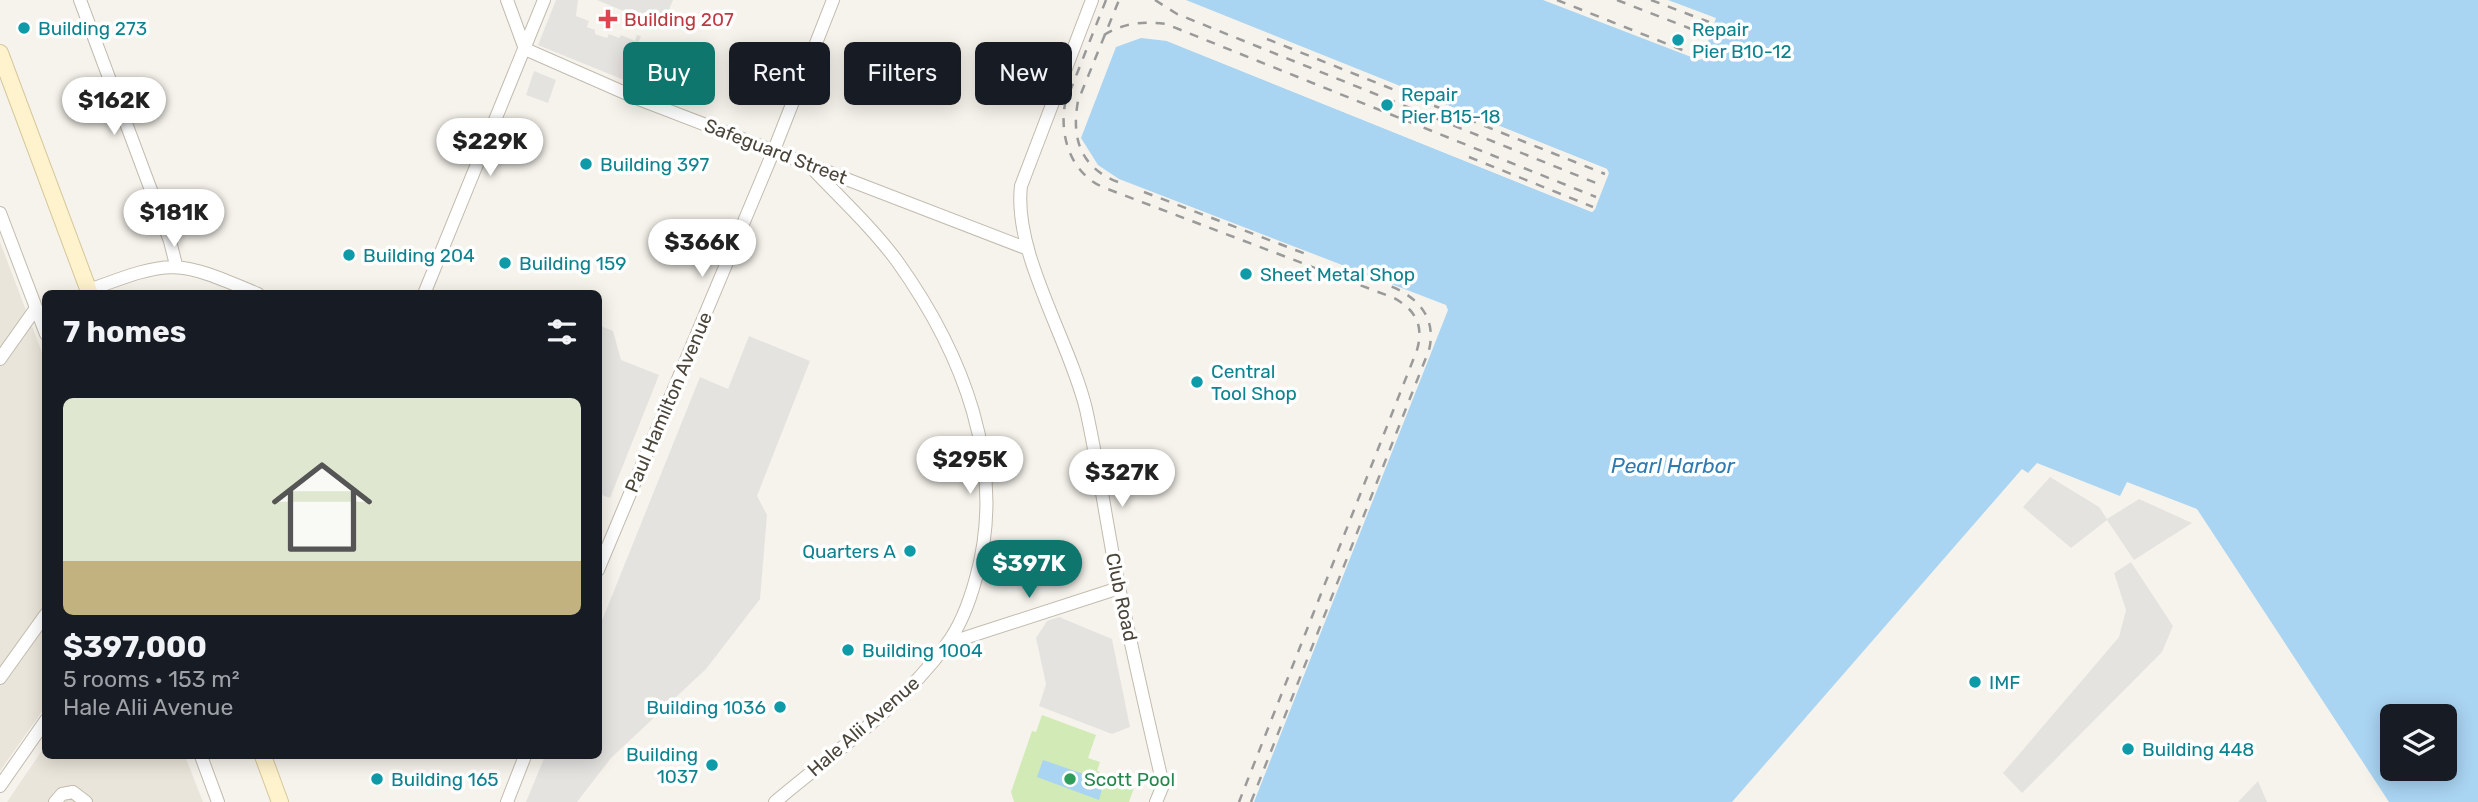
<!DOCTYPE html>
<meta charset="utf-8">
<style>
:root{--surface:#171b24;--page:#242831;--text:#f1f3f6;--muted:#9ea1a6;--accent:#0f766e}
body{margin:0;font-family:Rubik,sans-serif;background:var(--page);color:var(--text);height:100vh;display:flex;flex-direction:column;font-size:26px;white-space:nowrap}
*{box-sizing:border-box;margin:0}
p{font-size:23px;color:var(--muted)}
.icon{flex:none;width:38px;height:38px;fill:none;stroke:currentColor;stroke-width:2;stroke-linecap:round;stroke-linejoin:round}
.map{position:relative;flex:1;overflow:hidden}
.sheet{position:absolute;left:42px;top:290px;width:560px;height:469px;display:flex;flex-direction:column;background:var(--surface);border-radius:10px;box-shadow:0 4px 18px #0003}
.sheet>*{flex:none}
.banner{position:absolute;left:623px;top:42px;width:665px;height:63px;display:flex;gap:14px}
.fabs{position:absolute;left:2380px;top:704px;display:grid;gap:14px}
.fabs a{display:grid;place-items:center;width:77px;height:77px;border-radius:10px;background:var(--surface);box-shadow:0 4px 18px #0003;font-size:35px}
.price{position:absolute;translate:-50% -60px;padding:0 16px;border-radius:24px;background:#fff;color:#222;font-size:23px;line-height:46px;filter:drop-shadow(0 2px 4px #0008)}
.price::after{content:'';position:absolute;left:50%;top:42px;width:21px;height:16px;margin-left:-10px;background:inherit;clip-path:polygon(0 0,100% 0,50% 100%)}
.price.on{background:var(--accent);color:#fff}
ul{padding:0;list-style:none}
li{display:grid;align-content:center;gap:14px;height:371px;padding:0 21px}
li span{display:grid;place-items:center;height:217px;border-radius:10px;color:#555}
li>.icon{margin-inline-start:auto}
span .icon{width:126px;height:126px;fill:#fffc;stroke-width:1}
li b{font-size:30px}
h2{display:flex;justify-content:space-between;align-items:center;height:84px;padding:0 21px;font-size:30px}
.chip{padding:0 24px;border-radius:10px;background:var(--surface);box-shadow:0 4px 18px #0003;font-size:24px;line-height:63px}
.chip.on{background:var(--accent);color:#fff}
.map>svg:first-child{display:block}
</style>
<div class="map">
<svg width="2478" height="802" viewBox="0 0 2478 802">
<rect width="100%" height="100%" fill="#f6f3ec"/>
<path fill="#eae5da" d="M 0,242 L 46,363 L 45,707 L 0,771 Z
M 45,746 L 46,756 L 185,756 L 203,802 L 7,802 Z"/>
<path fill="#d2eab5" d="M 1042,715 L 1096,735 L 1088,758 L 1100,762 L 1097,771 L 1135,785 L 1129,802 L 1014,802 L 1011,792 L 1032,731 L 1036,732 Z"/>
<path fill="#e5e3e0" d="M 556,0 L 578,0 L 576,16 L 589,21 L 587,27 L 595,30 L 595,34 L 607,38 L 609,34 L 619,38 L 621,35 L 635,41 L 637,35 L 641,36 L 624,80 L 538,45 Z
M 597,0 L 673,0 L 662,27 Z
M 534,71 L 556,80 L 548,103 L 526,95 Z
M 598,325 L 613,331 L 621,360 L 659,375 L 610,498 L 599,494 Z
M 749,336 L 810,361 L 757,496 L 767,515 L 760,599 L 706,669 L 611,758 L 577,802 L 526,802 L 545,756 L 598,756 L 599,628 L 700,377 L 728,389 Z
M 2050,477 L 2099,507 L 2107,519 L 2139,499 L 2192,523 L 2134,560 L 2107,520 L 2071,548 L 2023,507 Z
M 2131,562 L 2173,626 L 2162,652 L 2022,793 L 2003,773 L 2119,637 L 2126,610 L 2114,573 Z
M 1059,617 L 1112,639 L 1130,727 L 1112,734 L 1039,706 L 1046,684 L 1036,638 L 1047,621 Z
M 2258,781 L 2267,802 L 2238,802 Z"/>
<path fill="#a9d4f2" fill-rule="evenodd" d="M 1186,0 L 1543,0 L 1699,60 L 1702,59 L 1716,18 L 1668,0 L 2478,0 L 2478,802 L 2389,802 L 2197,509 L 2127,482 L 2120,496 L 2037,463 L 2028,473 L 2022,469 L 1732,802 L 1254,802 L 1448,310 L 1446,305 L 1119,179 L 1098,165 L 1081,138 L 1116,47 L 1141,38 L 1167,41 L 1592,212 L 1595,209 L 1607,169 ZM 2392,716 L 2445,716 L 2445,768 L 2392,768 Z
M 1043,760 L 1104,781 L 1099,800 L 1037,777 Z"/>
<path fill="#f6f3ec" d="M 1183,0 L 1607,169 L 1609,173 L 1595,209 L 1592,212 L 1167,41 L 1168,37 L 1592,207 L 1605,172 Z"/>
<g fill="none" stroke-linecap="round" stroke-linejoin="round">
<defs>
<path id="street" d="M 80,0 L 170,241 L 176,265
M 507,0 L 525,49
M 1092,0 L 1021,186 C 1013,253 1069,339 1086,409 C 1099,468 1107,528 1119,587 C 1133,654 1148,720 1163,785 L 1156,802
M 525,49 L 641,100 L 1028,249
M 0,213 L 46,334
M 89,290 C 173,259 175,259 258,294
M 424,294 L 544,0
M 0,359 L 36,308
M 598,570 L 774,150 L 833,0
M 949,643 L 1119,588
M 0,678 L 46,614
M 201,756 L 218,802
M 0,786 L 46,720
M 55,802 L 62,794 L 73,792 L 86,802
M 507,802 L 525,756
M 775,802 C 833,753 901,707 946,645 C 960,627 970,600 976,578 C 1008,465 962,352 897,261 C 871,226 837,195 807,163"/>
<path id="secondary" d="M 0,53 L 90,294
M 263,756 L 280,802"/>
</defs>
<use href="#street" stroke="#c2bbae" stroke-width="14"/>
<use href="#secondary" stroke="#d6c79b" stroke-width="18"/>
<use href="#street" stroke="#fff" stroke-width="12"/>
<use href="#secondary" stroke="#fff3cd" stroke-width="16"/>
<path stroke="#9a9a9a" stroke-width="2.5" stroke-dasharray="9 9" stroke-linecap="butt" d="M 1106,0 L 1065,104 C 1059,138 1072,175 1105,188 L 1394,298 C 1416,310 1424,326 1417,350 L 1239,802
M 1155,0 L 1177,14 L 1601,185
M 1557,0 L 1700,57
M 1617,0 L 1704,34
M 1651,0 L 1709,22
M 1104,35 C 1124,23 1143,21 1166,24 L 1596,197
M 1267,39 L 1605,174
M 1469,157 L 1593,207
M 1118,182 C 1081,168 1071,139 1078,101 L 1119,0
M 1144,192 L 1311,256
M 1251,802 L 1429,350 C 1437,318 1418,297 1390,286"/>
</g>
<path fill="#e0444e" stroke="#fff" stroke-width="2.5" d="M604.5 8.5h7v7h7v7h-7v7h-7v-7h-7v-7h7z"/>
<g fill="#0f9aa8" stroke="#fff" stroke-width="2.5">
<circle cx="24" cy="28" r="7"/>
<circle cx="1678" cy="40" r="7"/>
<circle cx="1387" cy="105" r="7"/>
<circle cx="586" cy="164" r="7"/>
<circle cx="349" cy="255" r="7"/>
<circle cx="505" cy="263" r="7"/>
<circle cx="1246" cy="274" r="7"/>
<circle cx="1197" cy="382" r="7"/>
<circle cx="910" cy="551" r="7"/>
<circle cx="848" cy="650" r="7"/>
<circle cx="1975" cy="682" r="7"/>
<circle cx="780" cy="707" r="7"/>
<circle cx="2128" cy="749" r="7"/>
<circle cx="712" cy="765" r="7"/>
<circle cx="377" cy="779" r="7"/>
</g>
<circle fill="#2e9e5b" stroke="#fff" stroke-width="2.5" cx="1070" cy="779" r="7"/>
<g text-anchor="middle" stroke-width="7" stroke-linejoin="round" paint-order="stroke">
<g font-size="19" fill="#be3a42" stroke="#fff" text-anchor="start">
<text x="624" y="26">Building 207</text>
</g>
<g font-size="19" fill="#0d838f" stroke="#fff" text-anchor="start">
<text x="38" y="35">Building 273</text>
<text x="1692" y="36">Repair<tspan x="1692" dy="22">Pier B10-12</tspan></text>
<text x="1401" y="101">Repair<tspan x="1401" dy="22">Pier B15-18</tspan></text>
<text x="600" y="171">Building 397</text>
<text x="363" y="262">Building 204</text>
<text x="519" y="270">Building 159</text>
<text x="1260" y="281">Sheet Metal Shop</text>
<text x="1211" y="378">Central<tspan x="1211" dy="22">Tool Shop</tspan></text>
<text x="896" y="558" text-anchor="end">Quarters A</text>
<text x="862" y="657">Building 1004</text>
<text x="1989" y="689">IMF</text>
<text x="766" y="714" text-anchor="end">Building 1036</text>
<text x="2142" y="756">Building 448</text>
<text x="698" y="761" text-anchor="end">Building<tspan x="698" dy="22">1037</tspan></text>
<text x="391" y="786">Building 165</text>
</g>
<g font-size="19" fill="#4b4439" stroke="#fff">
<text transform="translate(776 151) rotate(21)" y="7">Safeguard Street</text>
<text transform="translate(668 402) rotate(-67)" y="7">Paul Hamilton Avenue</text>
<text transform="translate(1122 597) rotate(78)" y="7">Club Road</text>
<text transform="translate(863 726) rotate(-41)" y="7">Hale Alii Avenue</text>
</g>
<g font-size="19" fill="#27864d" stroke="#fff" text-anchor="start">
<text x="1084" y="786">Scott Pool</text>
</g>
<g font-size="21" font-style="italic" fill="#2e7ab2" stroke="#fff">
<text x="1673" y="473">Pearl Harbor</text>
</g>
</g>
</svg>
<div class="fabs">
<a><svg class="icon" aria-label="layers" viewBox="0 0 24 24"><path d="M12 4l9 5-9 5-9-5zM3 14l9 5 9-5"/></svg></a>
</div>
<b class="price" style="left:114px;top:137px">$162K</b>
<b class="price" style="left:490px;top:178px">$229K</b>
<b class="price" style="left:174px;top:249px">$181K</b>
<b class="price" style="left:702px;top:279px">$366K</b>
<b class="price" style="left:970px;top:496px">$295K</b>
<b class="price" style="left:1122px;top:509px">$327K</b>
<b class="price on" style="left:1029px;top:600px">$397K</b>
<div class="banner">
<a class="chip on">Buy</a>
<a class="chip">Rent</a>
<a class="chip">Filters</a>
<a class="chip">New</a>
</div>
<section class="sheet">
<h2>7 homes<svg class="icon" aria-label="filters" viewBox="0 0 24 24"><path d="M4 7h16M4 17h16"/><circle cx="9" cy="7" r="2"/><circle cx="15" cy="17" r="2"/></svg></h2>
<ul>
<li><span style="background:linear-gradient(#dfe7d0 75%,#c2b280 0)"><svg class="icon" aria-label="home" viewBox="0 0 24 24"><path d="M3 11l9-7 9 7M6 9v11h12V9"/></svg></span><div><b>$397,000</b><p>5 rooms · 153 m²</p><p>Hale Alii Avenue</p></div></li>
</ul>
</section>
</div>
